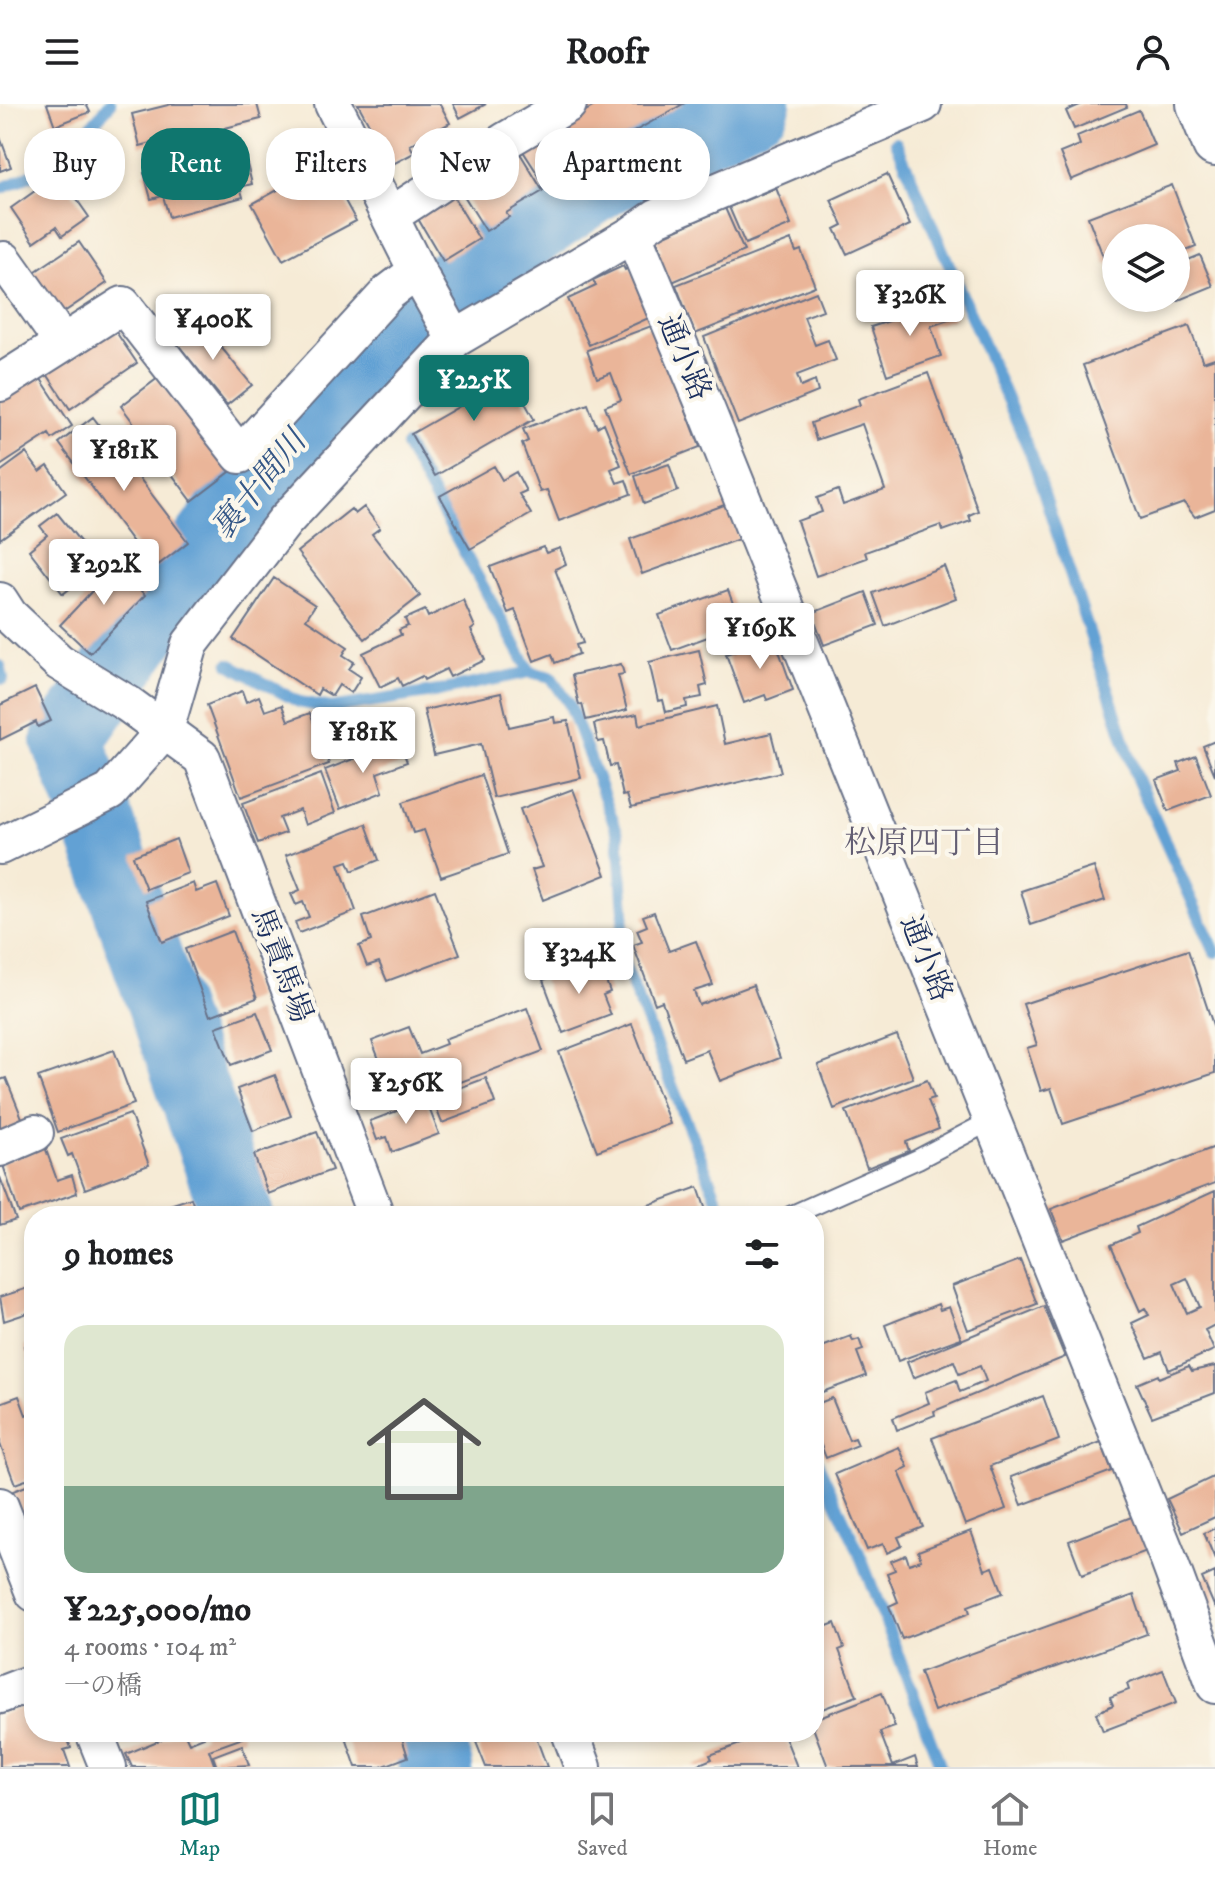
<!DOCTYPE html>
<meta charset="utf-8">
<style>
:root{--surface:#fff;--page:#f2f2f2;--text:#202124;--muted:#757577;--line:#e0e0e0;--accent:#0f766e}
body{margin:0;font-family:"IM FELL DW Pica","Noto Serif JP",serif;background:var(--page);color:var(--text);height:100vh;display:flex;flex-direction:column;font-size:30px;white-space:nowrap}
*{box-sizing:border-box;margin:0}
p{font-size:26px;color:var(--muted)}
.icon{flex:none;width:44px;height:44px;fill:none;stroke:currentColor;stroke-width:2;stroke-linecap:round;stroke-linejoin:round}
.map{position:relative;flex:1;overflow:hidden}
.panel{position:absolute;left:24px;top:1102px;width:800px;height:536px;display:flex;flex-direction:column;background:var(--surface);border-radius:32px;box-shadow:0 4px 12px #0003}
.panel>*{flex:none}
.guide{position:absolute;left:24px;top:24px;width:800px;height:72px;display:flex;gap:16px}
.fabs{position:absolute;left:1102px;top:120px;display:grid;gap:16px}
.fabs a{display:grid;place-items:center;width:88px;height:88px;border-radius:50%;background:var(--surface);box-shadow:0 4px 12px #0003;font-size:40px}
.price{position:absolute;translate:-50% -68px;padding:0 18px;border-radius:8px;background:#fff;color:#222;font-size:26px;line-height:52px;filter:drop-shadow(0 2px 4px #0008)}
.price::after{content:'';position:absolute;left:50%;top:48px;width:24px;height:18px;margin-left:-12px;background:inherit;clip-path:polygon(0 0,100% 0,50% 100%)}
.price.active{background:var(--accent);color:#fff}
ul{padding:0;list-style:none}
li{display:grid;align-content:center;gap:16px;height:424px;padding:0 40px}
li+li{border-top:2px solid var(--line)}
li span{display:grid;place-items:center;height:248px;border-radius:24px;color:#555}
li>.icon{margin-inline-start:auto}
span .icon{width:144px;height:144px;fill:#fffc;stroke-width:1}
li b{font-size:34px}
h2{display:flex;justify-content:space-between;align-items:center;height:96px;padding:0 40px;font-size:34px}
.chip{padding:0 28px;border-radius:32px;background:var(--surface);box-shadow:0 4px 12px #0003;font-size:28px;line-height:72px}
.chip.active{background:var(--accent);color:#fff}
header{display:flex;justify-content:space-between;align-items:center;height:104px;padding:0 40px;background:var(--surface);font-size:36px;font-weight:700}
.dock{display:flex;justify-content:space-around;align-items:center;height:112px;border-top:2px solid var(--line);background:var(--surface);font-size:22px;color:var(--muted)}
.dock a{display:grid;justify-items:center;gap:4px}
.dock .active{color:var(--accent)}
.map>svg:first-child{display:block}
</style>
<header><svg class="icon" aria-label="menu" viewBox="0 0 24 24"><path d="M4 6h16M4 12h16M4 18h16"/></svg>Roofr<svg class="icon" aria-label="person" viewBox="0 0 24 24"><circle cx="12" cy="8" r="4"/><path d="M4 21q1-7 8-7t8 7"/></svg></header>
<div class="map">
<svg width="1215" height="1663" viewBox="0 0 1215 1663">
<rect width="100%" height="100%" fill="#fbf7ec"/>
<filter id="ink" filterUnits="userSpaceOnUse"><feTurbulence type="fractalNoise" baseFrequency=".0125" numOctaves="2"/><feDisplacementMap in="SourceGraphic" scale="16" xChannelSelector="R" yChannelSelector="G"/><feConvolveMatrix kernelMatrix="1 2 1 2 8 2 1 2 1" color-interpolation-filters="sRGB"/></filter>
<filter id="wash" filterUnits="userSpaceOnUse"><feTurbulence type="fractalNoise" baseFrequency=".006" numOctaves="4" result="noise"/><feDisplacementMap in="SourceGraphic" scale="32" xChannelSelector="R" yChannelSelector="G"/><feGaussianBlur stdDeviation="1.8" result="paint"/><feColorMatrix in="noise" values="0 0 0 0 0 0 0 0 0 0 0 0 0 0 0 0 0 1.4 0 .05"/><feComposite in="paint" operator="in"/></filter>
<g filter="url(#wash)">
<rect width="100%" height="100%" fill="#f6ebd6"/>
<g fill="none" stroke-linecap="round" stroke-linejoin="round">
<path stroke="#62a1d4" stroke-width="12" d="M 896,38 L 1032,353 L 1137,675 L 1215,848
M 0,85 C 52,65 75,43 110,0
M 406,342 L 530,568 L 551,573 L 570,601 L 618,730 L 624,807 L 620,850 L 724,1112
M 229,560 L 299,598 L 331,604 L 439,587 L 530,568
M 0,562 L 3,575
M 43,629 L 67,636
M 814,1351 L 858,1446 L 941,1663"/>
<path stroke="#62a1d4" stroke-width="72" d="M 238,1112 L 87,686 L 67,636 L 151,516 L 245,389 L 406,211 L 604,77 L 755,0
M 424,1628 L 437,1663"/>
</g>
<g id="blocks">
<path fill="#eab599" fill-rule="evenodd" d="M 47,0 L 86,0 L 90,8 L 55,22 Z
M 172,0 L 257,0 L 261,15 L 225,24 L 233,55 L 245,52 L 252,80 L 240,83 L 243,93 L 169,113 L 163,92 L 151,95 L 144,69 L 157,66 L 154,55 L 167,51 L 163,36 L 140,42 L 132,10 Z
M 358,0 L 440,0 L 450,19 L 410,41 L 414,49 L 391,61 Z
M 453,0 L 486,0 L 460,14 Z
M 598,0 L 683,0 L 568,65 L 548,86 L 521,44 Z
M 1082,0 L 1126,0 L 1127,3 L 1074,25 L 1066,7 Z
M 1139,6 L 1154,41 L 1071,76 L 1060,49 L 1080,41 L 1077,32 Z
M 0,33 L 11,63 L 0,67 Z
M 518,46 L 543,87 L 506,109 L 509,113 L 486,127 L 458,82 Z
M 325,60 L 356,117 L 283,156 L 252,100 Z
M 59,70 L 89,113 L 62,132 L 56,123 L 34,138 L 11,104 Z
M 887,70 L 910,121 L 847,150 L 835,125 L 843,121 L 831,96 Z
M 1172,81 L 1196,143 L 1176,151 L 1176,134 L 1116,134 L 1116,156 L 1106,160 L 1088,113 Z
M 776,84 L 791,121 L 745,140 L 729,103 Z
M 450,87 L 479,135 L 443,157 L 414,108 Z
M 725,104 L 744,147 L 670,179 L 657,149 L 662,147 L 656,135 Z
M 791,136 L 796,148 L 801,146 L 815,182 L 695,230 L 676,181 Z
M 79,138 L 107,179 L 61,210 L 33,169 Z
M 1200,151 L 1213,182 L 1157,205 L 1153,194 L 1176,194 L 1176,161 Z
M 623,162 L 625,166 L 631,163 L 653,212 L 589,241 L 568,195 L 596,182 L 593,176 Z
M 816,188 L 823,206 L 804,213 L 815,241 L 828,236 L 836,256 L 797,271 L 801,283 L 815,277 L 818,288 L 738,320 L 704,233 Z
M 949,197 L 954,214 L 931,222 L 941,252 L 887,271 L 871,223 Z
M 199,216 L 252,281 L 227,301 L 174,236 Z
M 654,221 L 700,343 L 631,370 L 605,302 L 621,296 L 611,269 L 597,274 L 587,246 Z
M 1189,222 L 1203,258 L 1215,254 L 1215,405 L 1195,413 L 1184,399 L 1140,415 L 1083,261 Z
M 114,225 L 137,259 L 70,305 L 47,270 Z
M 506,264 L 534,315 L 435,372 L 411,330 L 465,299 L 460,290 Z
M 37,269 L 72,322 L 52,335 L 49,330 L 0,362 L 0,293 Z
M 928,269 L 978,407 L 969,411 L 971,417 L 943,427 L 941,421 L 865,448 L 867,454 L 816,472 L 797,417 L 822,408 L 817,394 L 838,386 L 843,401 L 885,386 L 862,320 L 816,336 L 811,319 L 860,301 L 858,295 Z
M 158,274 L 230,368 L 192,397 L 121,302 Z
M 588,300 L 597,323 L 604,319 L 621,361 L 611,365 L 617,379 L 626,376 L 631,390 L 559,417 L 547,386 L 540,388 L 522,340 L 528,337 L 523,325 Z
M 93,313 L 188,438 L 153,465 L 59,339 Z
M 26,349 L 40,368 L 48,362 L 66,388 L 0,435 L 0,368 Z
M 669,360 L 678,387 L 644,400 L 635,372 Z
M 494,362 L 502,376 L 516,368 L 526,387 L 519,390 L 531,410 L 470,445 L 440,392 Z
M 727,400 L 739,435 L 642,470 L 630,435 Z
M 364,403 L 380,424 L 372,430 L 420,492 L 365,535 L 297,448 L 351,405 L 355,410 Z
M 57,409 L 99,461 L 63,490 L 29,446 L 47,431 L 40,422 Z
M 543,443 L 546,449 L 560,444 L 566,460 L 555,465 L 583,539 L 576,541 L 579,550 L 555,559 L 552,550 L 534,557 L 515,506 L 508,509 L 490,463 Z
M 123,454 L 138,470 L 131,477 L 145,491 L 90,549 L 60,521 Z
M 944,462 L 956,494 L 885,522 L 873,489 Z
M 274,474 L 315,501 L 306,515 L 348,543 L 343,551 L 354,558 L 349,565 L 361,573 L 351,589 L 339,581 L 332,592 L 320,585 L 317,591 L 233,535 Z
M 728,486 L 741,521 L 672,546 L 659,511 Z
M 866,488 L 878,521 L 824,541 L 812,509 Z
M 463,496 L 475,523 L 471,526 L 485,556 L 450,573 L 446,565 L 424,576 L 422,572 L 402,582 L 398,574 L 380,583 L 363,549 L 401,531 L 399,526 L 408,522 L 405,515 L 425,506 L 428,513 Z
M 774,533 L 793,586 L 767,596 L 765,591 L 744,599 L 726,550 Z
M 699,546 L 707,581 L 700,583 L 702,593 L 686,596 L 687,603 L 666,608 L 663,596 L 658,597 L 649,558 Z
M 621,560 L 624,570 L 618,571 L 627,606 L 586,616 L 582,600 L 579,601 L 572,571 Z
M 35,584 L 51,617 L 38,623 L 36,618 L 0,636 L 0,601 Z
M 242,587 L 246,598 L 259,592 L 265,607 L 282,601 L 288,617 L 310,609 L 329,660 L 241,693 L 207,601 Z
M 501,589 L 509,623 L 554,613 L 555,619 L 568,617 L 581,674 L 494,694 L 481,640 L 434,651 L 424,606 Z
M 717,602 L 725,640 L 771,629 L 781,668 L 631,704 L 627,691 L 623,692 L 616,661 L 610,662 L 604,637 L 598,638 L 594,620 L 637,610 L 639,621 Z
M 399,637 L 407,658 L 377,669 L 383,688 L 340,705 L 325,666 Z
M 1215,637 L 1215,671 L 1203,642 Z
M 1196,652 L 1211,691 L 1168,707 L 1156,676 L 1181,667 L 1178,659 Z
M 321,670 L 335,709 L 305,721 L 300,706 L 279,714 L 285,729 L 258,739 L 243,699 Z
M 481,671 L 508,750 L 441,773 L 424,726 L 413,729 L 403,698 Z
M 573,685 L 606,771 L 543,796 L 532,766 L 542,763 L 520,705 Z
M 366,720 L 379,756 L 352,767 L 348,757 L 339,760 L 356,807 L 299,829 L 295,818 L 309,813 L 303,798 L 296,801 L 291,790 L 300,786 L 286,751 Z
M 176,735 L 188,769 L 146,785 L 133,752 Z
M 1094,763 L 1105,796 L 1031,821 L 1021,787 Z
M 193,779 L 196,788 L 217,780 L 229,812 L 162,838 L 146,797 Z
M 435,786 L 460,850 L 387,877 L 379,858 L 367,862 L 359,842 L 371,837 L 363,813 Z
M 654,808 L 669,847 L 696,837 L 713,881 L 694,887 L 699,901 L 753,881 L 780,954 L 720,977 L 707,946 L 683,955 L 662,897 L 655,900 L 633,841 L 642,838 L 637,826 L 647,822 L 643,812 Z
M 232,827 L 257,894 L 210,912 L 185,845 Z
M 1188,846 L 1215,927 L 1215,969 L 1063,1020 L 1051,984 L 1041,987 L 1027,944 L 1037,941 L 1023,900 Z
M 598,855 L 610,888 L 603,891 L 611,911 L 563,929 L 543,876 Z
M 527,904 L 543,947 L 397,1002 L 372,937 L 409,923 L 420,950 L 446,940 L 444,935 Z
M 257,908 L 272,946 L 231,961 L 216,923 Z
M 632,920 L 670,1020 L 597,1047 L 559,948 Z
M 897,931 L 913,974 L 834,1005 L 818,961 Z
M 114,946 L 134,1000 L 58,1028 L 38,973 Z
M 275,971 L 291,1012 L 253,1027 L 237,985 Z
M 6,974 L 24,1019 L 0,1028 L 0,976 Z
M 486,974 L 495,999 L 442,1019 L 432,994 Z
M 927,976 L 934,994 L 928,996 L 939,1025 L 906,1038 L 909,1047 L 867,1064 L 846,1007 Z
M 426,996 L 439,1030 L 392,1048 L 387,1033 L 377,1036 L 370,1017 Z
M 130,1010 L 149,1061 L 85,1085 L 72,1050 L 68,1052 L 61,1035 Z
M 317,1028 L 332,1066 L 268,1090 L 254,1051 Z
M 45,1043 L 57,1076 L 72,1071 L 77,1089 L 19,1109 L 2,1058 Z
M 1215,1043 L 1215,1079 L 1063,1136 L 1051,1105 Z
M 0,1073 L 16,1116 L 0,1121 Z
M 698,1083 L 708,1112 L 643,1112 L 640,1104 Z
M 1215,1087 L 1215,1221 L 1205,1226 L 1214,1246 L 1169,1266 L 1162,1248 L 1148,1254 L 1132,1219 L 1149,1211 L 1145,1204 L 1140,1207 L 1111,1141 L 1138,1129 L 1136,1123 ZM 1187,1174 L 1200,1203 L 1187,1209 L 1174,1180 Z
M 191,1094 L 197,1112 L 139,1112 L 139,1111 Z
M 577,1101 L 581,1112 L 548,1112 Z
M 1020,1156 L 1037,1200 L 968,1226 L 952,1182 Z
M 34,1182 L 34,1207 L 4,1217 L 0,1193 Z
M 938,1200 L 940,1206 L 949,1203 L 961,1234 L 898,1257 L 885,1221 Z
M 1044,1202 L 1065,1253 L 934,1307 L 935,1311 L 897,1326 L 893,1314 L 929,1299 L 925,1288 L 956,1276 L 960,1288 L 986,1277 L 980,1262 L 959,1270 L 954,1257 L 913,1274 L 907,1258 Z
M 851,1232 L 853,1237 L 859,1235 L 863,1246 L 857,1248 L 866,1272 L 814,1291 L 814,1246 Z
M 34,1238 L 34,1271 L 33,1271 L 24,1242 Z
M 1189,1262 L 1192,1267 L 1215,1262 L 1215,1289 L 1152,1313 L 1137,1280 L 1158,1271 L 1159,1274 Z
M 19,1292 L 26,1311 L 34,1308 L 34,1373 L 15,1380 L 0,1340 L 0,1299 Z
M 1043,1292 L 1059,1336 L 990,1362 L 1006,1405 L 965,1421 L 932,1334 Z
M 832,1294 L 849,1336 L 855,1334 L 858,1341 L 826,1354 L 814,1323 L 814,1301 Z
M 1101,1338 L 1112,1367 L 1022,1401 L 1011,1373 Z
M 899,1343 L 908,1363 L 899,1368 L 923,1423 L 898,1433 L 902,1442 L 887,1449 L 883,1440 L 867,1446 L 835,1370 Z
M 1215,1372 L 1215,1413 L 1183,1428 L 1167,1395 Z
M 34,1379 L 34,1421 L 27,1424 L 13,1387 Z
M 1134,1412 L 1147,1447 L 1082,1471 L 1069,1437 Z
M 1215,1424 L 1215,1455 L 1204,1429 Z
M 971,1427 L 985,1466 L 993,1463 L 1003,1489 L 968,1502 L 970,1509 L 902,1535 L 889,1502 L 898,1498 L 887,1469 L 895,1466 L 891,1457 L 906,1451 L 909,1460 L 921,1456 L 918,1447 Z
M 1215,1468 L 1215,1504 L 1202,1474 Z
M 1134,1491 L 1147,1530 L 934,1607 L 920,1568 Z
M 835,1519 L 844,1544 L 839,1546 L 857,1592 L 814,1608 L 814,1527 Z
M 1163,1566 L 1176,1599 L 1103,1627 L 1096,1609 L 1113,1601 L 1110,1593 L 1129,1586 L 1127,1580 Z
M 882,1589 L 895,1623 L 880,1628 L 893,1662 L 915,1653 L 918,1663 L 828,1663 L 814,1626 L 814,1615 Z
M 34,1599 L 34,1628 L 65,1628 L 71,1644 L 64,1646 L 70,1663 L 0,1663 L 0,1611 Z
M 179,1628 L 184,1628 L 189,1639 L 204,1633 L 203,1628 L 241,1628 L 243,1634 L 209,1646 L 215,1663 L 132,1663 L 126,1650 Z
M 344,1628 L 400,1628 L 408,1653 L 381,1663 L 356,1663 Z
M 501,1628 L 534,1628 L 547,1663 L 486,1663 L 476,1638 Z
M 773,1628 L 783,1628 L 797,1663 L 692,1663 L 712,1655 L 710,1651 Z
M 242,1641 L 249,1661 L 217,1663 L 213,1652 Z"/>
</g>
</g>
<g filter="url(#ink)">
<use href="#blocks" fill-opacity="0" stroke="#687188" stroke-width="2"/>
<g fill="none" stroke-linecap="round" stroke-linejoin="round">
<defs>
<path id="lane" d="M 790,1112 L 918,1055 L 992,1016"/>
<path id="street" d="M 333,0 L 417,167 L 455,235
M 390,112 L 505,37 L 568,0
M 633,130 L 707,307 L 992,1016 L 1168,1454 L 1215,1581
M 4,156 L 63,239
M 0,279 L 123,201 L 240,351 L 388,189 L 417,167
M 0,497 L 9,511 L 59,558 L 128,600 L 202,654 L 376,1112
M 0,742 L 110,688 L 165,626 L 190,540 L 285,417 L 455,235 L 633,130 L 657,113 L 923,0
M 0,1044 L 35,1029
M 0,1402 L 34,1489
M 0,1591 L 34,1578
M 94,1628 L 108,1663
M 570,1628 L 583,1663"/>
<path id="highway" d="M 1199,0 L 1215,40"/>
</defs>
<use href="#lane" stroke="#687188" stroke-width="22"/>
<use href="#street" stroke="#687188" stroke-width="40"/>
<use href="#highway" stroke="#687188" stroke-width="48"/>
<use href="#lane" stroke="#fff" stroke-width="18"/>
<use href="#street" stroke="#fff" stroke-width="36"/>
<use href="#highway" stroke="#fff" stroke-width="44"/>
</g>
</g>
<g text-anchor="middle" stroke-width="8" stroke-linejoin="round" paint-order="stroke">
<g font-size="30" fill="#1b2f5e" stroke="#fbf7ec">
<text transform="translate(685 253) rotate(67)" y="10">通小路</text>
<text transform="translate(927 854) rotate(68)" y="10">通小路</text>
<text transform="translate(282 861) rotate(69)" y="10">馬責馬場</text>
</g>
<g font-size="32" font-style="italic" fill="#345787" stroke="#fbf7ec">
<text transform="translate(258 380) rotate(-51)" y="11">裏十間川</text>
</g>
<g font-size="32" fill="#635e73" stroke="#fbf7ec">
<text x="924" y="749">松原四丁目</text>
</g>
</g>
</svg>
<div class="fabs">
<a><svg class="icon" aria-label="layers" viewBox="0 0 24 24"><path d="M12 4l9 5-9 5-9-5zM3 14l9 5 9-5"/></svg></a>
</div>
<b class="price" style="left:910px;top:234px">¥326K</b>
<b class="price" style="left:213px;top:258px">¥400K</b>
<b class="price active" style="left:474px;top:319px">¥225K</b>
<b class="price" style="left:124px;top:389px">¥181K</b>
<b class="price" style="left:104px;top:503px">¥292K</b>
<b class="price" style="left:760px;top:567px">¥169K</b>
<b class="price" style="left:363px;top:671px">¥181K</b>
<b class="price" style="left:579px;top:892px">¥324K</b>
<b class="price" style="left:406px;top:1022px">¥256K</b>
<div class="guide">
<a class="chip">Buy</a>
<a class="chip active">Rent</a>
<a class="chip">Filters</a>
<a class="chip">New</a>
<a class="chip">Apartment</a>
</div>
<section class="panel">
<h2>9 homes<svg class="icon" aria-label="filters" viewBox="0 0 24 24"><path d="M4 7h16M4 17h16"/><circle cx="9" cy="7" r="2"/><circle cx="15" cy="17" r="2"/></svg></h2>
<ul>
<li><span style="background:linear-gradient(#dfe7d0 65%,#7fa58c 0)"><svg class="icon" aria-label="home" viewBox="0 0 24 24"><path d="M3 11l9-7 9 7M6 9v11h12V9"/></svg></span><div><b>¥225,000/mo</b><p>4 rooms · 104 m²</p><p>一の橋</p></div></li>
</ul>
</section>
</div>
<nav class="dock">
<a class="active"><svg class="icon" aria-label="map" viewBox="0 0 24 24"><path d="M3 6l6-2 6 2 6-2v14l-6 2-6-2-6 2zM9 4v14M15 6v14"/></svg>Map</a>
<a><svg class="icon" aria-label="saved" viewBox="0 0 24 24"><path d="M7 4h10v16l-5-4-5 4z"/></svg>Saved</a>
<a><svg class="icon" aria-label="home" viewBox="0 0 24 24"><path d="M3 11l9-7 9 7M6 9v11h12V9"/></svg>Home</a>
</nav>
